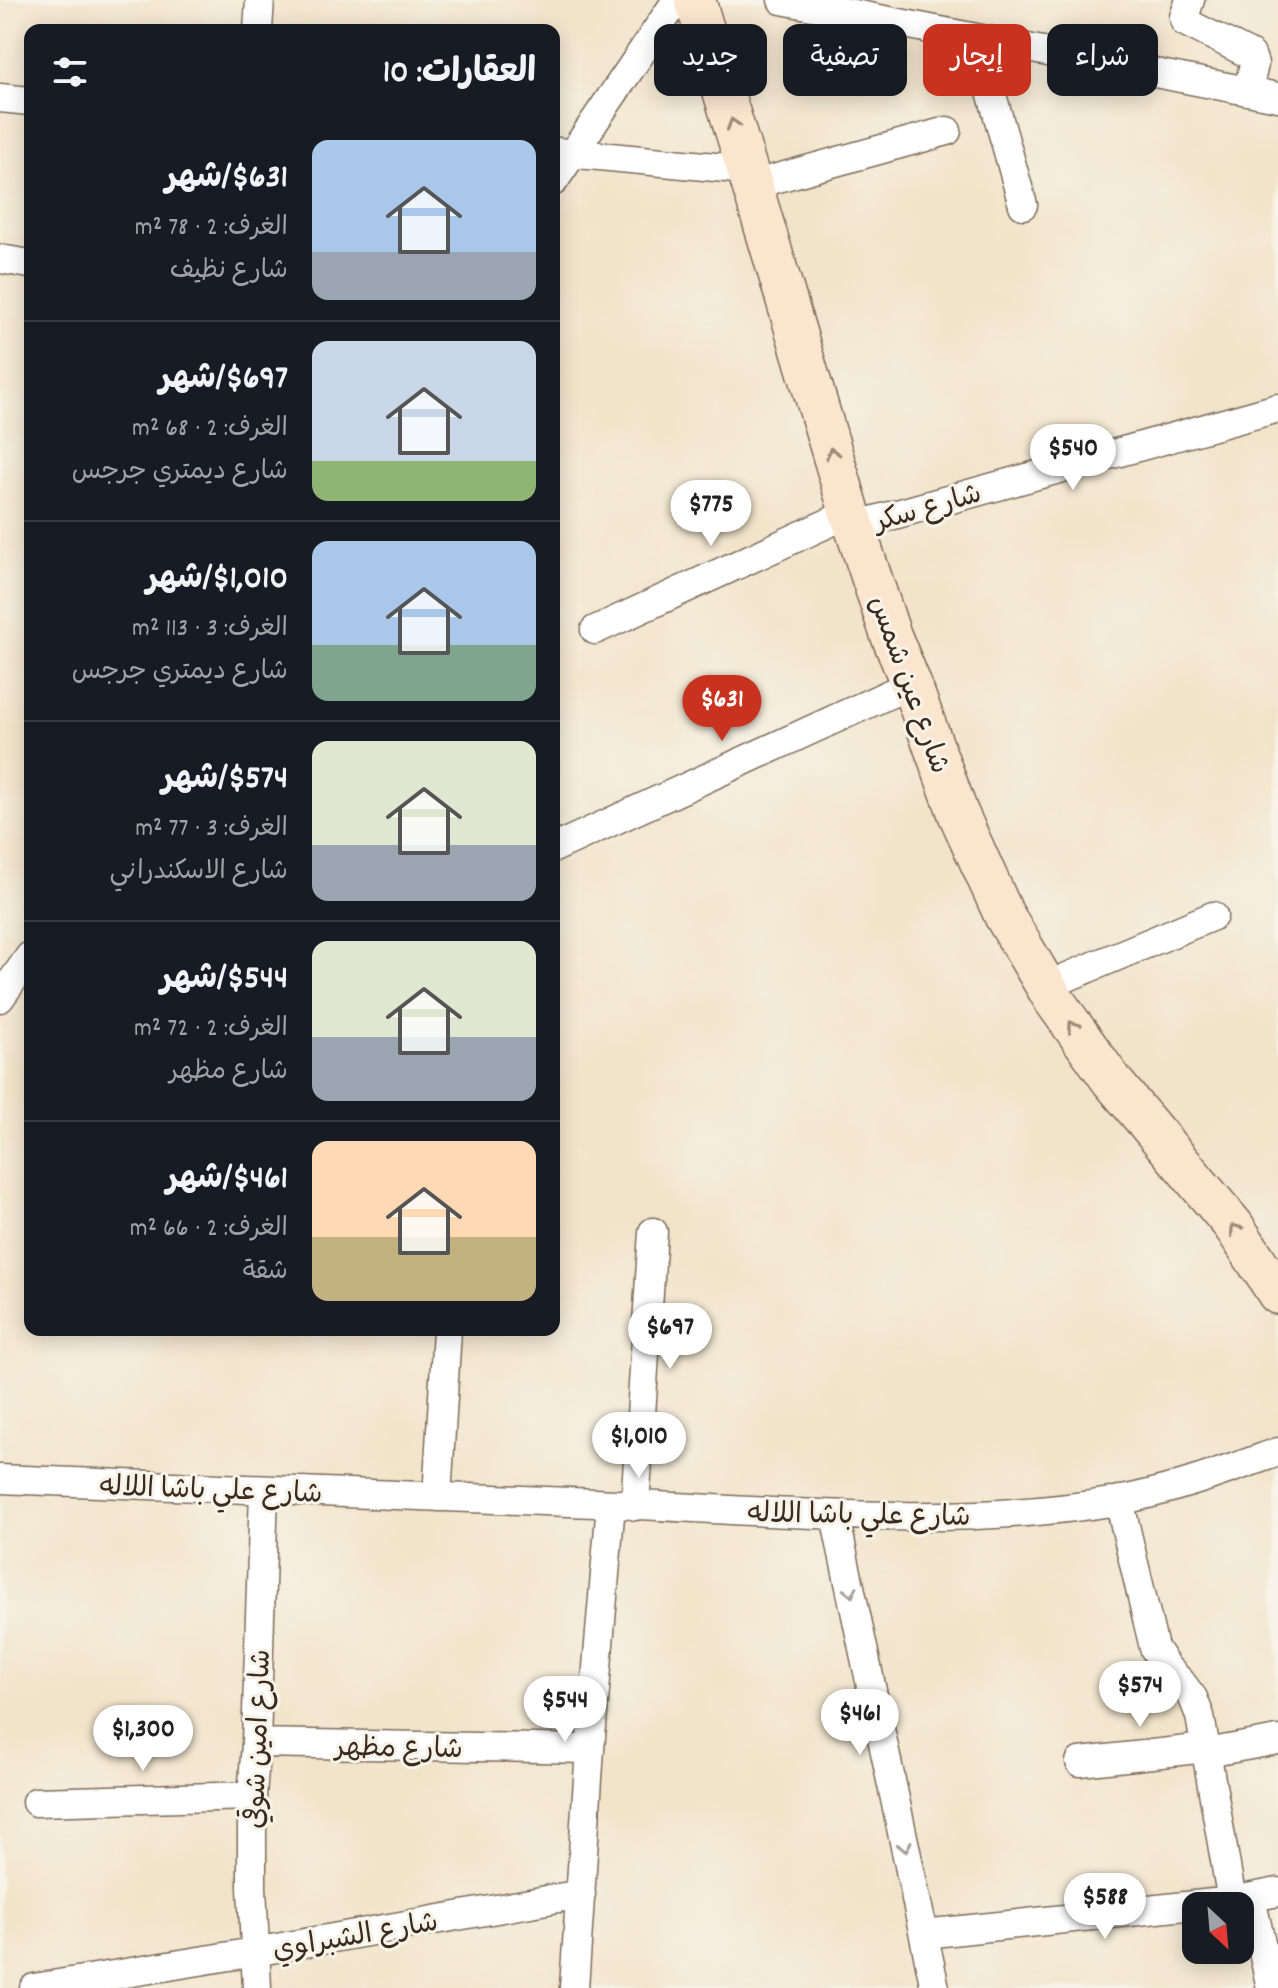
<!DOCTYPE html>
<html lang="ar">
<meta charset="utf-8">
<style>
:root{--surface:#171b24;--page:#242831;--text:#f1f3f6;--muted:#9ea1a6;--line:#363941;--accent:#c8321e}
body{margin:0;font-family:Dekko,"Playpen Sans Arabic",sans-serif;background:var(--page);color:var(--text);direction:rtl;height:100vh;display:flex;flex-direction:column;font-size:30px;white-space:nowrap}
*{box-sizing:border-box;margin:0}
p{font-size:26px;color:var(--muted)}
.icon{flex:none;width:44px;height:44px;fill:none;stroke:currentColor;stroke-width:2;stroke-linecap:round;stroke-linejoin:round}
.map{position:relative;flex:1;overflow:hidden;direction:ltr}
.panel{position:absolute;left:24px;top:24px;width:536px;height:1312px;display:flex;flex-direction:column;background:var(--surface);border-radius:16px;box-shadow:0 4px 20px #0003;direction:rtl}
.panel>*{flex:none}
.top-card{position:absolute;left:584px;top:24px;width:574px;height:72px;direction:rtl;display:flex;gap:16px}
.needle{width:52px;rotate:154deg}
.controls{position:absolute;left:1182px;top:1892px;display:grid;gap:16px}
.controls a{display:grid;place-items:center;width:72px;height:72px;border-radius:16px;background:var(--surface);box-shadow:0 4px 20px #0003;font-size:40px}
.price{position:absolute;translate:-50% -68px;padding:0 18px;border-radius:28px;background:#fff;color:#222;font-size:26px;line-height:52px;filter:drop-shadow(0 2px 4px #0008)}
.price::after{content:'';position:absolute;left:50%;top:48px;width:24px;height:18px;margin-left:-12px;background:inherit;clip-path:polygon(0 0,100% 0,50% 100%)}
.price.selected{background:var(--accent);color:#fff}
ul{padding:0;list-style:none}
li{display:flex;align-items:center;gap:24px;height:200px;padding:0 24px}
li+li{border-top:2px solid var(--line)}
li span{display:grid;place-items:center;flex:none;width:224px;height:160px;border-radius:16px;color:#555}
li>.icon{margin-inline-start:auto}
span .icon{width:96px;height:96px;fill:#fffc;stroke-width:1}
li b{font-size:34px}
h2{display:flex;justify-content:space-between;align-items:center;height:96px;padding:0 24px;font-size:34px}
.tag{padding:0 28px;border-radius:16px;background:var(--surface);box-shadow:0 4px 20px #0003;font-size:28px;line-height:72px}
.tag.selected{background:var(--accent);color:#fff}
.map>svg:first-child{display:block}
</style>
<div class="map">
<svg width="1278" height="1988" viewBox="0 0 1278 1988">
<rect width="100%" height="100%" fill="#f7f3e8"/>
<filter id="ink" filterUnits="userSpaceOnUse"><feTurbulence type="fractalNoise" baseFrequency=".0125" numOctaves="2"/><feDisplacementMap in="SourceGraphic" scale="16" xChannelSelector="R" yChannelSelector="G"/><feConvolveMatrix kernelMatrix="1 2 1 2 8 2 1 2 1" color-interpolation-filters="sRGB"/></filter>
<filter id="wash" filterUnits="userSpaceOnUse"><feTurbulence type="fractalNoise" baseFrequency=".006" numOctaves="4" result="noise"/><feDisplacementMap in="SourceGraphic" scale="32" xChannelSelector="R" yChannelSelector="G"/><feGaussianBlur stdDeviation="1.8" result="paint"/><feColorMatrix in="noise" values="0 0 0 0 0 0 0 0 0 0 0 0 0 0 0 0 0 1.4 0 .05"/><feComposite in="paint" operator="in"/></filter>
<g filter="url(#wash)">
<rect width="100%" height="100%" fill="#f2e4ca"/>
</g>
<g filter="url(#ink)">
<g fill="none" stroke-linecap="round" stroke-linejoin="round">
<defs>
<path id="street" d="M 782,0 L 1278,97
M 1190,0 L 1184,17 L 1185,22 L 1251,55 L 1254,64 L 1248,91
M 258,30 L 260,0
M 976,38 L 1023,205
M 0,98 L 30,101
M 557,152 L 747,170
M 554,181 L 677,0
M 752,185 L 947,131
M 0,259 L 30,264
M 854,526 L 1278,408
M 595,630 L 850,513
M 554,848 L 911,684
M 1046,986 L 1213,916
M 0,998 L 30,956
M 0,1479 C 198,1487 396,1495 595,1503 C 768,1510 945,1530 1117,1501 C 1171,1491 1227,1470 1278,1452
M 437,1497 L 447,1330
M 1119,1500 L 1154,1648 L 1167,1668 L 1181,1682 L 1193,1698 L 1200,1716 L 1232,1901
M 635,1506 L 653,1232
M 835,1516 L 935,1988
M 256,1743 L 590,1749
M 1207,1753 L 1278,1740
M 1080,1762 L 1206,1748
M 36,1802 L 252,1796
M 1251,1898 L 1271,1988
M 924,1934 L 1232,1901 L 1278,1892
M 34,1988 L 254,1952 L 581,1894
M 257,1988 L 252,1887 L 252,1796 L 256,1743 L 264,1490
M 574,1988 L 590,1749 L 611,1504"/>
<path id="secondary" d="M 695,0 L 752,185 L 850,513 L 890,633 L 911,684 L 958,813 L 1004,915 L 1054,1000 L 1112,1081 L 1233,1225 L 1278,1294"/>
</defs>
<use href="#street" stroke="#7b6b5a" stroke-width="31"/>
<use href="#secondary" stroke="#7b6b5a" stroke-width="43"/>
<use href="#street" stroke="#fff" stroke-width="28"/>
<use href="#secondary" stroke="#fce5cf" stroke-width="40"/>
</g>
<defs><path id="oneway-chevron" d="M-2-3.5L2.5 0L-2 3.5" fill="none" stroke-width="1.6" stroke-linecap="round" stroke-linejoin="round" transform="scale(2)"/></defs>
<g stroke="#9c8876">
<use href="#oneway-chevron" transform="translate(733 124) rotate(-107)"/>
<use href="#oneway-chevron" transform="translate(832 453) rotate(-107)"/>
<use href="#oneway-chevron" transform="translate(1073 1026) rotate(-125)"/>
<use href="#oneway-chevron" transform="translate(1235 1229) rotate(-126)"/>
</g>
<g stroke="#a79f9a">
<use href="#oneway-chevron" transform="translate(851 1592) rotate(78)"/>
<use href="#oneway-chevron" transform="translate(905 1847) rotate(78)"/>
</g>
</g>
<g text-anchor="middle" stroke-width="6" stroke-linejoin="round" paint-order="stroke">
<g font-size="28" fill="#3b2a1e" stroke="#f7f3e8">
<text transform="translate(927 506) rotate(-16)" y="10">شارع سكر</text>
<text transform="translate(911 684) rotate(70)" y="10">شارع عين شمس</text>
<text transform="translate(211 1488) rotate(2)" y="10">شارع علي باشا اللاله</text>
<text transform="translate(859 1513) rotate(1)" y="10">شارع علي باشا اللاله</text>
<text transform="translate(256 1739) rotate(-88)" y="10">شارع امين شوقي</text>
<text transform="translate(399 1746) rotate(1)" y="10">شارع مظهر</text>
<text transform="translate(355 1934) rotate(-10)" y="10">شارع الشبراوي</text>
</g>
</g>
</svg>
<div class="controls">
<a><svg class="needle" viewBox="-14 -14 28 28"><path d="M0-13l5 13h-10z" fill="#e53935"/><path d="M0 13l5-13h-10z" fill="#9ea1a6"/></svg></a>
</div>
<b class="price" style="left:1073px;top:492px">$540</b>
<b class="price" style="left:711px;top:548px">$775</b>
<b class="price selected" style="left:722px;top:743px">$631</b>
<b class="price" style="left:670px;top:1371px">$697</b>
<b class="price" style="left:639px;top:1480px">$1,010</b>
<b class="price" style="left:1140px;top:1729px">$574</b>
<b class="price" style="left:565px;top:1744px">$544</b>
<b class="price" style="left:860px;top:1757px">$461</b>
<b class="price" style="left:143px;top:1773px">$1,300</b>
<b class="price" style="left:1105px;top:1941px">$588</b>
<div class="top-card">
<a class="tag">شراء</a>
<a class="tag selected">إيجار</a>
<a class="tag">تصفية</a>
<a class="tag">جديد</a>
</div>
<section class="panel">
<h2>العقارات: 10<svg class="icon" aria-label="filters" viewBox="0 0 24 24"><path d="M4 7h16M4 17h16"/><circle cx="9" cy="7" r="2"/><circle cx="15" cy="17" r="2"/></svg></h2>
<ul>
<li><span style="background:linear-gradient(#a9c7e8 70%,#9aa5b1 0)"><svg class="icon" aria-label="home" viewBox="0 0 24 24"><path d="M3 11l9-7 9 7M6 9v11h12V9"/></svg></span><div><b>$631/شهر</b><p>الغرف: 2 · 78 m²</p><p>شارع نظيف</p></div></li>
<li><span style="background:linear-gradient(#c9d6e8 75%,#8fb573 0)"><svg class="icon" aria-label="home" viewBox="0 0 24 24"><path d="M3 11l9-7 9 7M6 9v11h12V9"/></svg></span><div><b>$697/شهر</b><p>الغرف: 2 · 68 m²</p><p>شارع ديمتري جرجس</p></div></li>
<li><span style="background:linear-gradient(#a9c7e8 65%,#7fa58c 0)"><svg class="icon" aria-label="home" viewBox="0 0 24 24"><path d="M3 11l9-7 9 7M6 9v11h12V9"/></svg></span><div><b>$1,010/شهر</b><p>الغرف: 3 · 113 m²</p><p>شارع ديمتري جرجس</p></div></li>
<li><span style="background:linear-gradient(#dfe7d0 65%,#9aa5b1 0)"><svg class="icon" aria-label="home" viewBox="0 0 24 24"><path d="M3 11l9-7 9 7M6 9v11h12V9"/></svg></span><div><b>$574/شهر</b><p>الغرف: 3 · 77 m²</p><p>شارع الاسكندراني</p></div></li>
<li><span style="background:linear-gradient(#dfe7d0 60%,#9aa5b1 0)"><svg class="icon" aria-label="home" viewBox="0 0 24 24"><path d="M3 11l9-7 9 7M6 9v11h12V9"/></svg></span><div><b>$544/شهر</b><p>الغرف: 2 · 72 m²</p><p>شارع مظهر</p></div></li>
<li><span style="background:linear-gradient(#ffd9b3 60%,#c2b280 0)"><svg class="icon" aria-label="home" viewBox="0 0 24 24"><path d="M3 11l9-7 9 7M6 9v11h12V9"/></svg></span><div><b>$461/شهر</b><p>الغرف: 2 · 66 m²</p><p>شقة</p></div></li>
</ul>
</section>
</div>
